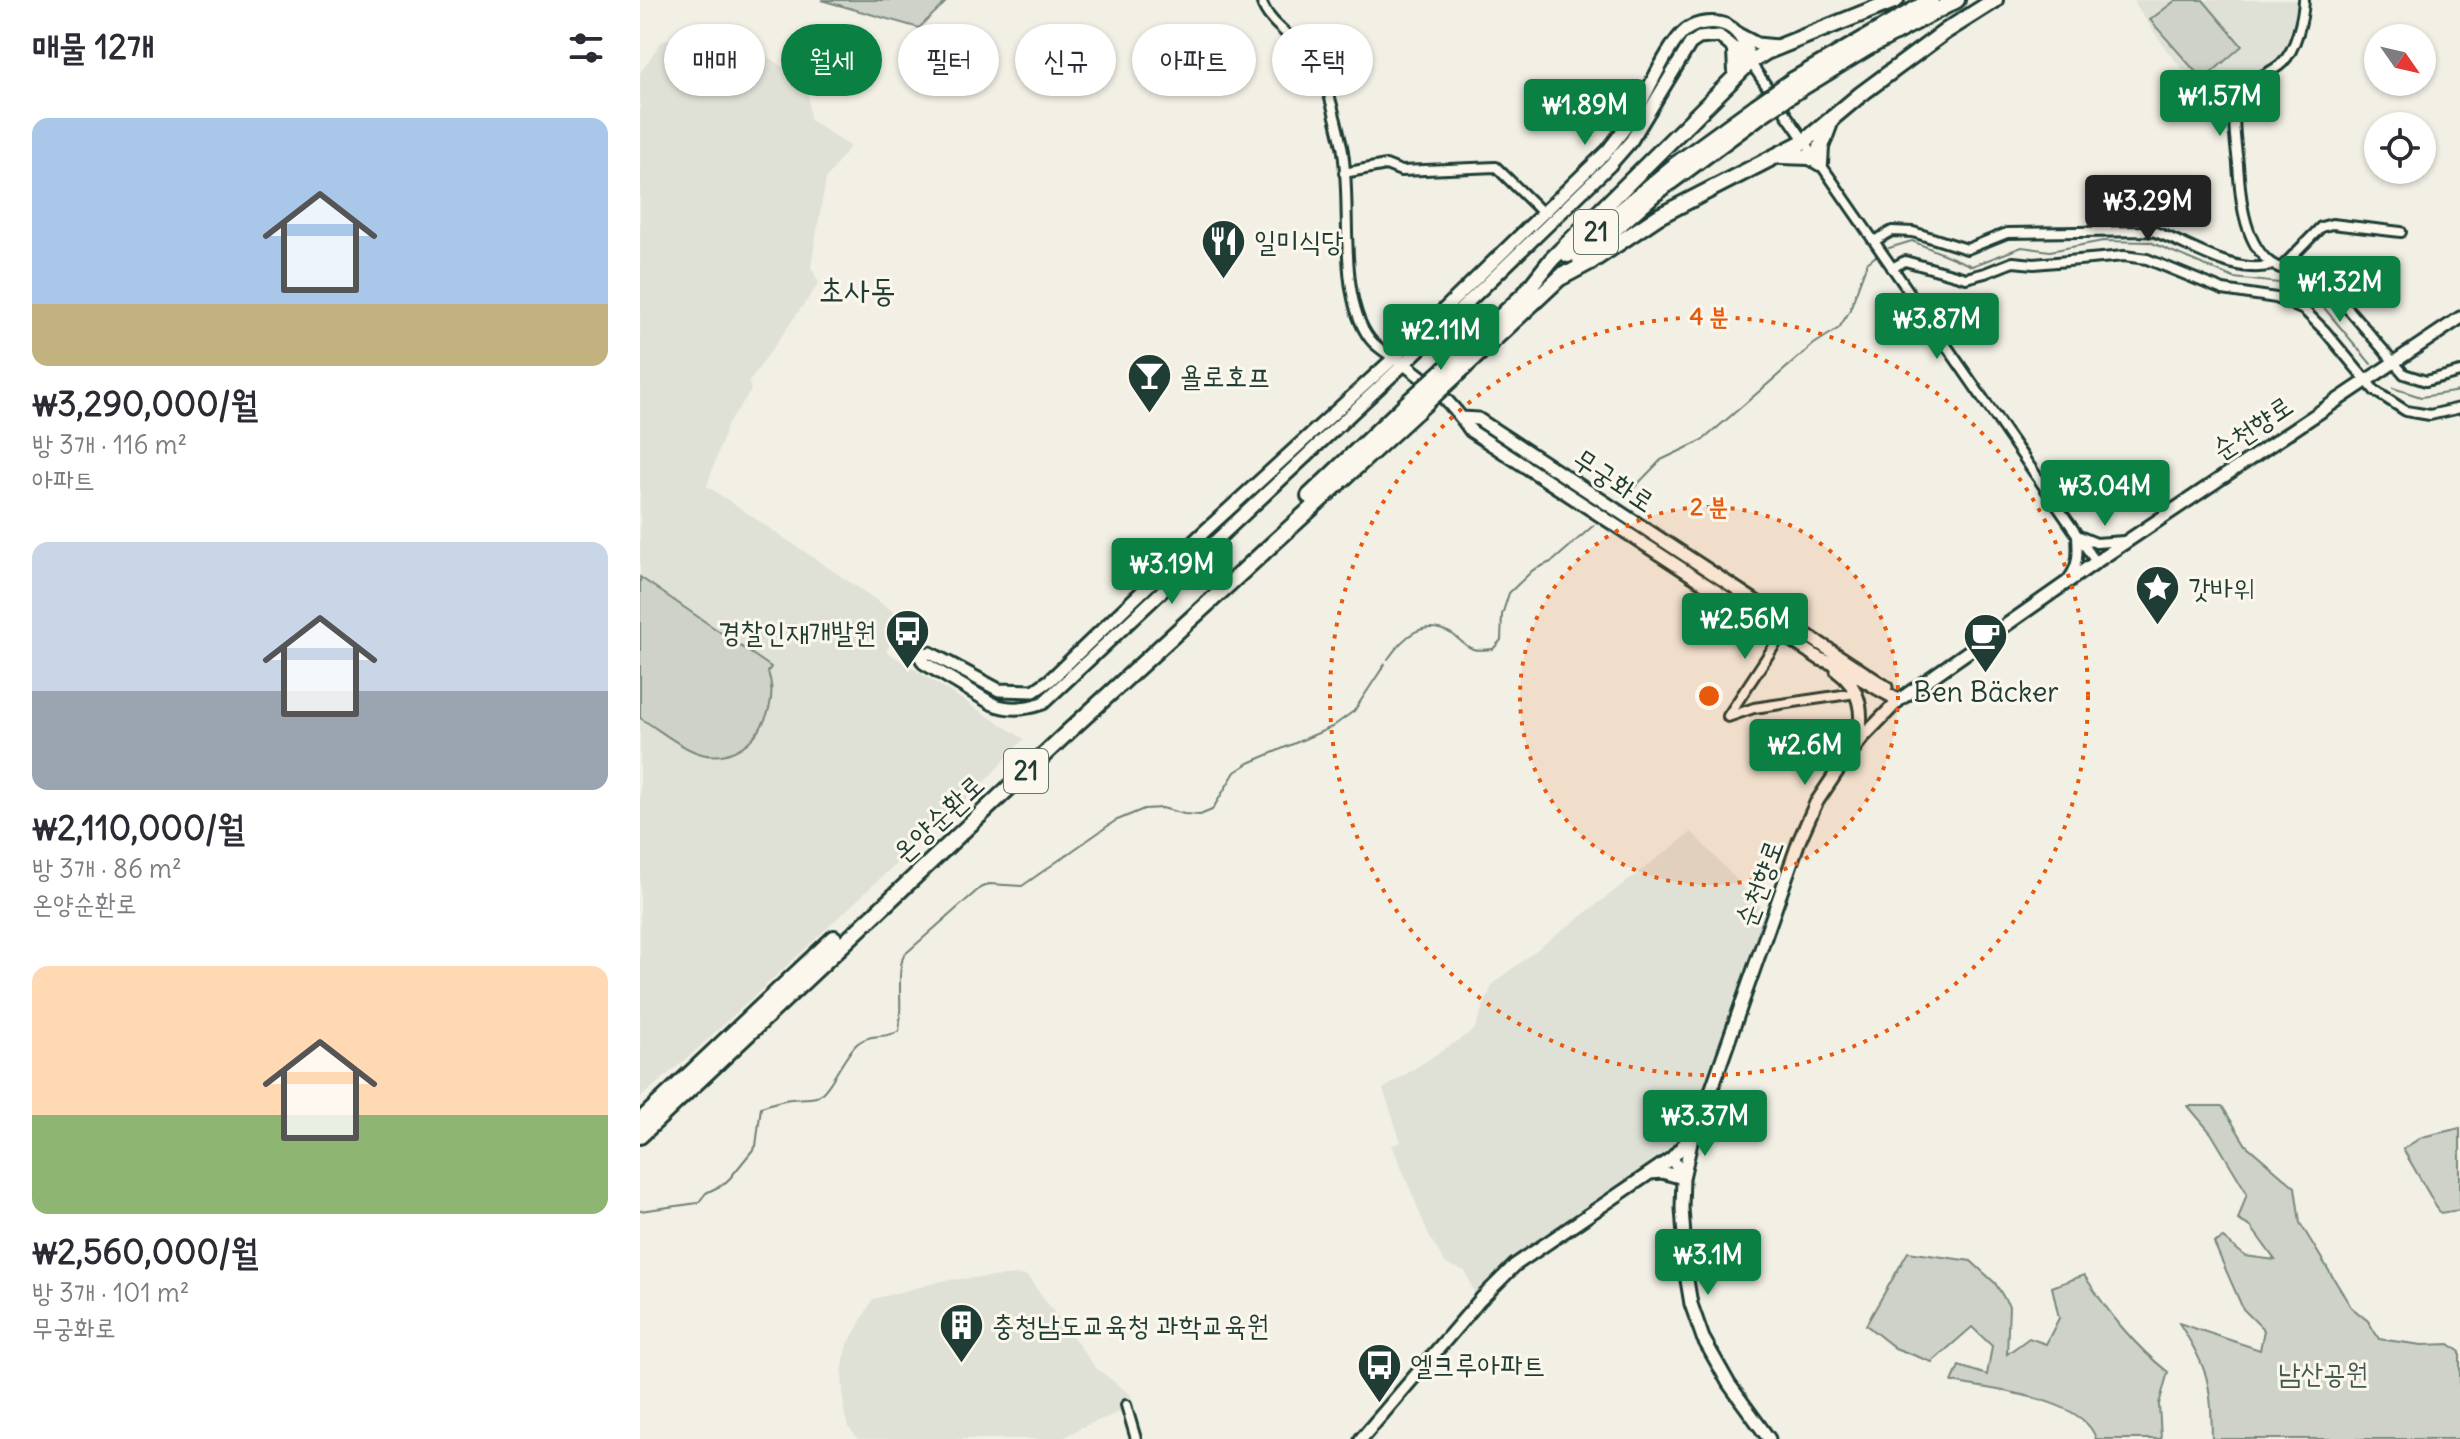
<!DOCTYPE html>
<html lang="ko">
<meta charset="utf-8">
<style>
:root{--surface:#fff;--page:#f2f2f3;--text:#2b2b33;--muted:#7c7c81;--accent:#0b8043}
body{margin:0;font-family:Delius,"Poor Story",sans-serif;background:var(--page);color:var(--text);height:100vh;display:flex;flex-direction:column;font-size:30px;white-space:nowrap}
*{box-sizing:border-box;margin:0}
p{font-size:26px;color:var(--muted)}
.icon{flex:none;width:44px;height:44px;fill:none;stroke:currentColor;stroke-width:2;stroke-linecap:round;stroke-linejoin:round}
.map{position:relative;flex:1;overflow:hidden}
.drawer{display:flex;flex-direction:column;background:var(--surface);width:640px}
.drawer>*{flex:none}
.hud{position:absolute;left:24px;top:24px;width:760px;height:72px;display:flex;gap:16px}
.needle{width:52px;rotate:124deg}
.fabs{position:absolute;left:1724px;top:24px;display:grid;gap:16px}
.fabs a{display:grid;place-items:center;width:72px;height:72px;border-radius:50%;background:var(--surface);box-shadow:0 2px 6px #0004;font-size:40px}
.price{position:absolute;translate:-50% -68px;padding:0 18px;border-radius:8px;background:var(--accent);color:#fff;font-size:26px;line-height:52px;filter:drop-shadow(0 2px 4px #0008)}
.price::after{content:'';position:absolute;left:50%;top:48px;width:24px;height:18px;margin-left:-12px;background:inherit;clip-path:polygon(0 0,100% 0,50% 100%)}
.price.active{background:#222;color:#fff}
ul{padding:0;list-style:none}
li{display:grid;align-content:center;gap:16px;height:424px;padding:0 32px}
li span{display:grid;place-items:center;height:248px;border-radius:16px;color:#555}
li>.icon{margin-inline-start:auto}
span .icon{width:144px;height:144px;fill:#fffc;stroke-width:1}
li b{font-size:34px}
h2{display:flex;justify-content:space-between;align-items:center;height:96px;padding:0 32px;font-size:34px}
.pill{padding:0 28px;border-radius:36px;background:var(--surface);box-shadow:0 2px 6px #0004;font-size:28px;line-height:72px}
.pill.active{background:var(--accent);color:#fff}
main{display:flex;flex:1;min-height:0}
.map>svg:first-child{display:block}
</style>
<main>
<section class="drawer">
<h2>매물 12개<svg class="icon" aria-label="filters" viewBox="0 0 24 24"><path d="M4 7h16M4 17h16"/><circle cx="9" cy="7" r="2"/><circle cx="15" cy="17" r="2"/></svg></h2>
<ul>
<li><span style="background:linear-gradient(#a9c7e8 75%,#c2b280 0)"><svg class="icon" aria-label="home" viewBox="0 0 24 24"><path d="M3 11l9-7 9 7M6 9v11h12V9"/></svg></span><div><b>₩3,290,000/월</b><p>방 3개 · 116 m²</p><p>아파트</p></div></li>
<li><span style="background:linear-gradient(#c9d6e8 60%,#9aa5b1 0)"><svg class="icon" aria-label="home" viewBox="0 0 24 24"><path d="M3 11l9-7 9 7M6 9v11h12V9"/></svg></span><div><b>₩2,110,000/월</b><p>방 3개 · 86 m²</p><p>온양순환로</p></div></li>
<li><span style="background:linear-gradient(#ffd9b3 60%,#8fb573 0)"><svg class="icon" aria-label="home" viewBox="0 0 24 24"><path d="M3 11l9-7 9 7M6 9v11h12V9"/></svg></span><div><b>₩2,560,000/월</b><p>방 3개 · 101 m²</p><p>무궁화로</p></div></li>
</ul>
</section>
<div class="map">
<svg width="1820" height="1439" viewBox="0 0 1820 1439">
<rect width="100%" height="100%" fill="#f2f0e5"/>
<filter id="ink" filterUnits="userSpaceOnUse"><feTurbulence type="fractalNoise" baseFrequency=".0125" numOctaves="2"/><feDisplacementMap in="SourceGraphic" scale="16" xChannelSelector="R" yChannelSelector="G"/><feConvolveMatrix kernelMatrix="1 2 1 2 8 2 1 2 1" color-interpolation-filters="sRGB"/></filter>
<g filter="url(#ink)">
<path fill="#e0e1d6" d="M 1496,0 L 1658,0 L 1661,3 L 1645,54 L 1598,89 L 1594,97 L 1573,91 L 1552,81 L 1528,52 L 1494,2 Z
M 77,25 L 161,78 L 168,87 L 170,120 L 210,146 L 186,179 L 171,267 L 179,283 L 109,382 L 111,391 L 88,423 L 67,486 L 266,620 L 246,651 L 384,739 L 347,779 L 52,1054 L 0,1098 L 0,73 L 21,42 Z
M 1052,832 L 1127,913 L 1108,973 L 1051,1122 L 1040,1140 L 1020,1156 L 882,1253 L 836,1297 L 825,1271 L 806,1264 L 790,1238 L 752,1145 L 761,1142 L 743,1089 L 834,1030 L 852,985 L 861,977 Z
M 379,1275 L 387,1276 L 456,1368 L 490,1394 L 495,1406 L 440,1428 L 422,1439 L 218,1439 L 208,1427 L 204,1412 L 202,1373 L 206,1348 L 233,1299 L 306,1280 Z"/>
<path fill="#cfd2c8" stroke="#77887e" stroke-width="2" d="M 181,0 L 308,0 L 279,28 Z
M 1536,0 L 1563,0 L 1602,46 L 1563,80 L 1510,20 Z
M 0,577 L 131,667 L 128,672 C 144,716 101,772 53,751 C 34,743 17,728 0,718 Z
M 1548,1106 L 1582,1106 L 1606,1145 L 1655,1187 L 1660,1223 L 1711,1307 L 1728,1321 L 1739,1339 L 1782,1345 L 1809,1344 L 1820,1352 L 1820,1439 L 1572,1439 C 1571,1383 1569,1370 1539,1323 L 1620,1350 L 1624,1330 L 1603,1309 L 1574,1243 L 1583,1238 L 1605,1256 L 1635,1260 L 1611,1227 L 1598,1220 L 1607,1193 L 1571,1133 Z
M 1820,1128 L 1820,1210 L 1800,1213 L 1763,1149 L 1782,1137 Z
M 1268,1252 L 1331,1261 L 1355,1283 L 1369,1306 L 1367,1354 L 1389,1338 L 1406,1344 L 1419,1318 L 1412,1287 L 1444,1275 C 1468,1312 1493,1345 1528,1372 L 1519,1404 L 1521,1439 L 1456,1439 C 1444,1397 1350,1390 1312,1382 L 1319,1366 L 1347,1375 L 1352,1346 L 1332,1327 L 1292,1362 L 1255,1348 L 1226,1325 Z"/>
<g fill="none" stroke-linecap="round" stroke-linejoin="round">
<path stroke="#6e7f75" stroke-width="2" d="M 1249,248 L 1272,241 L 1332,266 L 1382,247 L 1410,251 L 1463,241 L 1510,242 L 1594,278 L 1639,283 L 1661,290 L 1680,303 L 1731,364
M 1753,388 L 1781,397 L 1820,391
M 985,497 L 1021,460 L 1063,440 L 1174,344 L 1199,328 L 1209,312 L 1227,263 L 1236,256
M 748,659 C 764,636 783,618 812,634 C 818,638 826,647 833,649 C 838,651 848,649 853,649 L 861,640 L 862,615 L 869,593 L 893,570 L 913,561 L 954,525
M 0,1211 L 58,1203 L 66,1193 L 86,1183 L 116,1146 L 121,1107 C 130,1104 141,1100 151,1099 C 158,1098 169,1099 176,1097 C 190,1092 204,1054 218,1043 C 231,1033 246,1039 259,1031 C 263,1009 256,972 264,955 L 340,888 L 349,884 L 382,886 L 475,821 L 504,809 L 522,808 L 544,814 L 560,815 L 572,810 L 595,772 L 609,763 L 692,727 L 714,711 L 745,664"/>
<defs>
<path id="street" d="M 621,0 C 627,23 654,37 669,55 C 688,78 695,117 702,146 C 713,200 696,295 730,339 C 736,347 745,352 754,358
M 1664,0 C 1663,18 1656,50 1642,63 C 1631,74 1611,78 1602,91 C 1589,110 1596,142 1598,164 C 1600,194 1603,239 1628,261 C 1642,274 1664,269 1681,271 C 1703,273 1726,277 1748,281
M 1110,62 L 1456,562
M 704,173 L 746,165 L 761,171 L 856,167 L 903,213
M 1234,241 L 1252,231 L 1273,232 L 1327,249 L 1367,233 L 1512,231 C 1550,243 1592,276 1633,265
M 1642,267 L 1681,227 L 1692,224 L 1761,232
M 1252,268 L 1265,261 L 1326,278 L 1345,273 L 1373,262 L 1394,264 L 1484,256 L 1507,259 L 1583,290 L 1636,298 L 1664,310 L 1685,331 L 1735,391 L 1766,411 L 1790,415 L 1820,408
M 1662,272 L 1689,291 L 1710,311 L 1764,374 L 1786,381 L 1820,372
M 1439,536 L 1456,543 L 1484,541
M 1428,579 C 1439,565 1438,553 1437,535
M 1088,716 L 1144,631
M 1088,717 L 1114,708 L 1216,693
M 486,1405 L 496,1439"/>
<path id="secondary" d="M 1100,35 L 1117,44 L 1137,46
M 758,360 C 785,378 812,403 831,431 L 1180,659 C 1208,667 1232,688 1259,700
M 822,418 L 838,419 L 1246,687
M 262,643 L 279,654 L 284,663 L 353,704 C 370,711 386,709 403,703 L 764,364 L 970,165 L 991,141 L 1050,44 L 1059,38 L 1079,36 L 1110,62
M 279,654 L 290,653 L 359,690 L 394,691 L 410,680 L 565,531 L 754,358 L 968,150 C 978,137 989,124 997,110 C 1009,90 1029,43 1046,30 C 1057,22 1076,20 1088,26 C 1100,32 1108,49 1110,62
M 1197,671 C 1220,687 1225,714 1217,740
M 1032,1158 L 1043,1178 L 1042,1208 L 1047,1280 L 1051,1304 L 1063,1338 L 1089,1384 L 1129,1439
M 1010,1173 L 1022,1172 L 1043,1178 L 1052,1138
M 721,1439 L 840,1300 L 875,1265 L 1032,1158 L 1047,1141 L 1066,1105 L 1159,841 L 1176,803 L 1198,770 L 1222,738 L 1259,700 L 1456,562 L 1820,318"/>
<path id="highway" d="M 1095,50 L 1096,73
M 1153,80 L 1291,0
M 1160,89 L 1227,48 L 1317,0
M 1141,156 L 1170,157 L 1180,163 L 1181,147 L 1190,123
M 928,255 L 1035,165 L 1116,106
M 940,260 L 1013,195 L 1121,115
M 920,278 L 952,261 L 1019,216 L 1165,141 L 1221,94 L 1306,31 L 1355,0
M 887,291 L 912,259 L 1110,62 L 1126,52 L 1256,0
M 806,368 L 892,287
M 814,377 L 925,273
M 669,496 L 767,403
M 0,1121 L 194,938
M 0,1136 L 428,732 L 776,412"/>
</defs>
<use href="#street" stroke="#1f3d34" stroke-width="14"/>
<use href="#secondary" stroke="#1f3d34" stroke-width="17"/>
<use href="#highway" stroke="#1f3d34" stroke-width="20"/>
<use href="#street" stroke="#fbf7ec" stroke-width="8"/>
<use href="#secondary" stroke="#fbf7ec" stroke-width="11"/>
<use href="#highway" stroke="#fbf7ec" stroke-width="14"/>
<defs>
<path id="highway-bridge" d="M 1116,106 L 1153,80
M 1121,115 L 1160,89
M 767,403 L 806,368
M 776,412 L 814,377"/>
</defs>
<use href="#highway-bridge" stroke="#1f3d34" stroke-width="20" stroke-linecap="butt"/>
<use href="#highway-bridge" stroke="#fbf7ec" stroke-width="14"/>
</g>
</g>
<circle cx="1069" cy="696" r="189" fill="#e8590c" fill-opacity=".12"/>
<g fill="none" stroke="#e8590c" stroke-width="4" stroke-dasharray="4 8">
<circle cx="1069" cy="696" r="189"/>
<circle cx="1069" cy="696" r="379"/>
</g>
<defs>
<symbol id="restaurant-pin" viewBox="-11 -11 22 30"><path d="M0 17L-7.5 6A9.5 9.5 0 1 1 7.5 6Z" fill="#1f3d34" stroke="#fbf7ec"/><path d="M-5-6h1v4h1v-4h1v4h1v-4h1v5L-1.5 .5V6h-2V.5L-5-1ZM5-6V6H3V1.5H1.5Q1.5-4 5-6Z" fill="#fff"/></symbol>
<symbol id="bar-pin" viewBox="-11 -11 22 30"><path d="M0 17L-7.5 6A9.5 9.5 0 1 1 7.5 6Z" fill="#1f3d34" stroke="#fbf7ec"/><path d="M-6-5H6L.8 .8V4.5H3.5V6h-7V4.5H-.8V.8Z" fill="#fff"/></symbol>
<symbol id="sight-pin" viewBox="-11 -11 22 30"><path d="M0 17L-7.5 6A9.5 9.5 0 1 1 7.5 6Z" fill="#1f3d34" stroke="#fbf7ec"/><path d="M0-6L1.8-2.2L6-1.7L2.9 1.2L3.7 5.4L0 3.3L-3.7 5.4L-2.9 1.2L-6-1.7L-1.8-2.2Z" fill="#fff"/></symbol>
<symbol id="bus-pin" viewBox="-11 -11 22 30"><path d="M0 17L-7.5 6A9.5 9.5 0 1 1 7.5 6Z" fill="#1f3d34" stroke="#fbf7ec"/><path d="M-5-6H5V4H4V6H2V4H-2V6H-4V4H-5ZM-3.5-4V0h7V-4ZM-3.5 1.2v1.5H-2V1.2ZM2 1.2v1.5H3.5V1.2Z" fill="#fff"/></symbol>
<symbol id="cafe-pin" viewBox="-11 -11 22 30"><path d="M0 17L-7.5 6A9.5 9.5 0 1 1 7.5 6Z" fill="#1f3d34" stroke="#fbf7ec"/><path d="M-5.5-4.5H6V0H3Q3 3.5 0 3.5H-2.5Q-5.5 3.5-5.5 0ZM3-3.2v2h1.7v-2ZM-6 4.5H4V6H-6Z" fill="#fff"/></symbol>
<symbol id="building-pin" viewBox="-11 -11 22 30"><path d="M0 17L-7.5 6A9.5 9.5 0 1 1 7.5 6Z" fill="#1f3d34" stroke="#fbf7ec"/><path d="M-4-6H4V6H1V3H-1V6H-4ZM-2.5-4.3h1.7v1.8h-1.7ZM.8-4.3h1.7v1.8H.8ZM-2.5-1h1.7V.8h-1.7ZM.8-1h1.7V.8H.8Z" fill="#fff"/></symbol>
</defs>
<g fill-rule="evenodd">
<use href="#restaurant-pin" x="558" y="216" width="51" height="69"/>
<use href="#bar-pin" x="484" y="350" width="51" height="69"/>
<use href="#sight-pin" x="1492" y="562" width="51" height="69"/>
<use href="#bus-pin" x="242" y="606" width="51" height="69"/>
<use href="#cafe-pin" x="1320" y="610" width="51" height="69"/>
<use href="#building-pin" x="296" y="1300" width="51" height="69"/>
<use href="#bus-pin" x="714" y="1340" width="51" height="69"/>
</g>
<g text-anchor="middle" stroke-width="6" stroke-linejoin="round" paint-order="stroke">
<g fill="#fbf7ec" stroke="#61756b" stroke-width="2">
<rect x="934" y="210" width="44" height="44" rx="6"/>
<rect x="364" y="749" width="44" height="44" rx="6"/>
</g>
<g font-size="26" font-weight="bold" fill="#1f3d34">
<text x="956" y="241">21</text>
<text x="386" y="780">21</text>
</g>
<g font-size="28" fill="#1f3d34" stroke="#fbf7ec" text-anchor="start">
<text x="614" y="251">일미식당</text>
<text x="540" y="386">욜로호프</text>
<text x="1548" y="598">갓바위</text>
<text x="236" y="642" text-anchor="end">경찰인재개발원</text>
<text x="1346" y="702" text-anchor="middle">Ben Bäcker</text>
<text x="352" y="1335">충청남도교육청 과학교육원</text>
<text x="770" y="1375">엘크루아파트</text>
</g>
<g font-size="28" fill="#1f3d34" stroke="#fbf7ec">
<text transform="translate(1612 427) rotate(-34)" y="10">순천향로</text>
<text transform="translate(974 480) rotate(33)" y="10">무궁화로</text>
<text transform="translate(298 818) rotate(-43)" y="10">온양순환로</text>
<text transform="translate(1119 883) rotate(-70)" y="10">순천향로</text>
</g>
<g font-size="28" fill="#425b52" stroke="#fbf7ec">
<text x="1683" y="1383">남산공원</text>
</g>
<g font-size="32" fill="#1f3d34" stroke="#fbf7ec">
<text x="217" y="301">초사동</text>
</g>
</g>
<circle cx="1069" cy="696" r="12" fill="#e8590c" stroke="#fbf7ec" stroke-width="4"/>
<g font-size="24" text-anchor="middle" font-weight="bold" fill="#e8590c" stroke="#fbf7ec" stroke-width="6" stroke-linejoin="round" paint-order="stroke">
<text x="1069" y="325">4 분</text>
<text x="1069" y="515">2 분</text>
</g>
</svg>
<div class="fabs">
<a><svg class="needle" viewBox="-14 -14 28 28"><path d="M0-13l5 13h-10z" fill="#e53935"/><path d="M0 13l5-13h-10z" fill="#7c7c81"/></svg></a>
<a><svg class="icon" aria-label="locate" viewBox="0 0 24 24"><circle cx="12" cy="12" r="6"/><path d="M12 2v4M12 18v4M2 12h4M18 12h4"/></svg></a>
</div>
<b class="price" style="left:1580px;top:138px">₩1.57M</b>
<b class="price" style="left:945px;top:147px">₩1.89M</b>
<b class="price active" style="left:1508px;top:243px">₩3.29M</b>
<b class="price" style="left:1700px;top:324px">₩1.32M</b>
<b class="price" style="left:1297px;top:361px">₩3.87M</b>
<b class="price" style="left:801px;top:372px">₩2.11M</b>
<b class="price" style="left:1465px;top:528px">₩3.04M</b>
<b class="price" style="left:532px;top:606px">₩3.19M</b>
<b class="price" style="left:1105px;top:661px">₩2.56M</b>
<b class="price" style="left:1165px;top:787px">₩2.6M</b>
<b class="price" style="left:1065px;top:1158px">₩3.37M</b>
<b class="price" style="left:1068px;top:1297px">₩3.1M</b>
<div class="hud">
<a class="pill">매매</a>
<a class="pill active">월세</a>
<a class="pill">필터</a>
<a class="pill">신규</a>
<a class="pill">아파트</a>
<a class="pill">주택</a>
</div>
</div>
</main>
